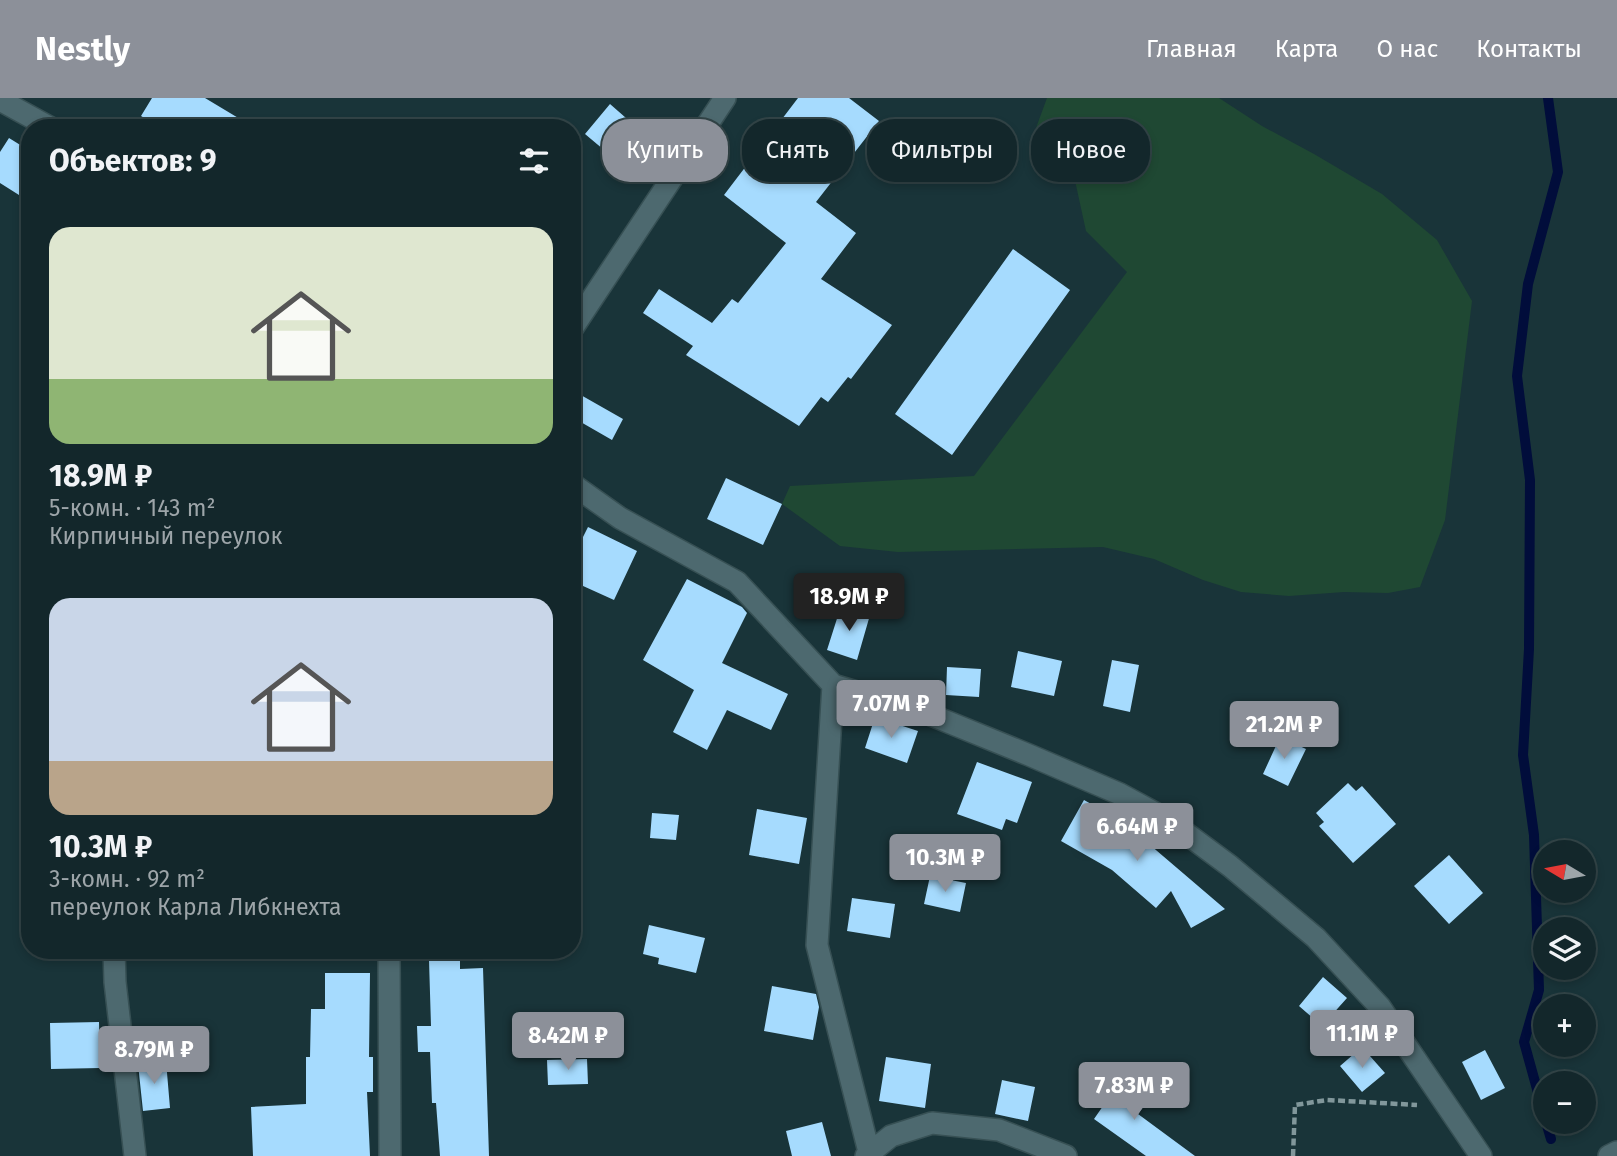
<!DOCTYPE html>
<html lang="ru">
<meta charset="utf-8">
<style>
:root{--surface:#13272b;--page:#203337;--text:#f1f3f6;--muted:#9da5a9;--line:#324447;--accent:#8c9099}
body{margin:0;font-family:"Fira Sans",sans-serif;background:var(--page);color:var(--text);height:100vh;display:flex;flex-direction:column;font-size:26px;white-space:nowrap}
*{box-sizing:border-box;margin:0}
p{font-size:23px;color:var(--muted)}
.icon{flex:none;width:38px;height:38px;fill:none;stroke:currentColor;stroke-width:2;stroke-linecap:round;stroke-linejoin:round}
.map{position:relative;flex:1;overflow:hidden}
.sheet{position:absolute;left:21px;top:21px;width:560px;height:840px;display:flex;flex-direction:column;background:var(--surface);border-radius:28px;box-shadow:0 4px 10px #0003,0 0 0 2px var(--line)}
.sheet>*{flex:none}
.banner{position:absolute;left:602px;top:21px;width:665px;height:63px;display:flex;gap:14px}
.needle{width:46px;rotate:280deg}
.tools{position:absolute;left:1533px;top:742px;display:grid;gap:14px}
.tools a{display:grid;place-items:center;width:63px;height:63px;border-radius:50%;background:var(--surface);box-shadow:0 4px 10px #0003,0 0 0 2px var(--line);font-size:35px}
.price{position:absolute;translate:-50% -60px;padding:0 16px;border-radius:7px;background:var(--accent);color:#fff;font-size:23px;line-height:46px;filter:drop-shadow(0 2px 4px #0008)}
.price::after{content:'';position:absolute;left:50%;top:42px;width:21px;height:16px;margin-left:-10px;background:inherit;clip-path:polygon(0 0,100% 0,50% 100%)}
.price.selected{background:#222;color:#fff}
ul{padding:0;list-style:none}
li{display:grid;align-content:center;gap:14px;height:371px;padding:0 28px}
li span{display:grid;place-items:center;height:217px;border-radius:21px;color:#555}
li>.icon{margin-inline-start:auto}
span .icon{width:126px;height:126px;fill:#fffc;stroke-width:1}
li b{font-size:30px}
h2{display:flex;justify-content:space-between;align-items:center;height:84px;padding:0 28px;font-size:30px}
.chip{padding:0 24px;border-radius:28px;background:var(--surface);box-shadow:0 4px 10px #0003,0 0 0 2px var(--line);font-size:24px;line-height:63px}
.chip.selected{background:var(--accent);color:#fff}
header{display:flex;align-items:center;gap:42px;box-sizing:border-box;height:98px;padding:0 35px;background:var(--accent);color:#fff}
header strong{font-size:33px}
nav{display:flex;gap:38px;margin-inline-start:auto;font-size:24px}
.map>svg:first-child{display:block}
</style>
<header>
<strong>Nestly</strong>
<nav><a>Главная</a><a>Карта</a><a>О нас</a><a>Контакты</a></nav>
</header>
<div class="map">
<svg width="1617" height="1058" viewBox="0 0 1617 1058">
<rect width="100%" height="100%" fill="#193439"/>
<path fill="#1f4833" d="M 1047,0 L 1219,0 L 1262,28 L 1314,56 L 1382,96 L 1437,142 L 1472,203 L 1445,422 L 1420,489 L 1388,495 L 1344,494 L 1289,498 L 1241,494 L 1203,482 L 1154,461 L 1103,449 L 898,454 L 840,448 L 782,406 L 790,388 L 974,378 L 1127,174 L 1086,133 L 1069,55 L 1036,30 Z"/>
<g fill="none" stroke-linecap="round" stroke-linejoin="round">
<path stroke="#010d3b" stroke-width="10" d="M 1545,1020 L 1524,944 L 1539,892 L 1534,737 L 1523,657 L 1529,551 L 1530,382 L 1517,278 L 1528,186 L 1558,74 L 1548,0
M 1546,1024 L 1551,1041"/>
</g>
<path fill="#a6dbfe" d="M 152,0 L 205,0 L 255,30 L 161,30 L 141,18 Z
M 798,0 L 849,0 L 879,23 L 816,104 L 856,135 L 821,181 L 892,227 L 851,281 L 848,279 L 828,304 L 821,299 L 799,328 L 686,257 L 693,248 L 643,215 L 659,191 L 712,225 L 732,201 L 738,205 L 786,145 L 724,97 Z
M 610,6 L 634,27 L 610,57 L 585,36 Z
M 9,40 L 30,53 L 30,80 L 19,97 L 0,85 L 0,54 Z
M 1013,151 L 1070,192 L 952,357 L 895,316 Z
M 572,292 L 623,321 L 612,342 L 572,319 Z
M 726,380 L 782,406 L 763,447 L 707,421 Z
M 588,429 L 637,453 L 614,502 L 572,483 L 572,461 Z
M 687,481 L 742,509 L 747,515 L 722,565 L 788,596 L 771,632 L 727,612 L 707,652 L 673,634 L 694,592 L 643,562 Z
M 841,508 L 870,517 L 857,562 L 827,552 Z
M 1018,553 L 1062,563 L 1054,598 L 1011,589 Z
M 1112,562 L 1139,567 L 1130,614 L 1103,608 Z
M 947,569 L 981,571 L 979,599 L 946,597 Z
M 875,619 L 918,633 L 907,665 L 865,650 Z
M 1280,639 L 1306,651 L 1288,688 L 1263,676 Z
M 977,664 L 1032,684 L 1017,725 L 1006,721 L 1002,732 L 957,716 Z
M 1348,685 L 1356,693 L 1362,688 L 1396,726 L 1353,765 L 1319,728 L 1324,724 L 1316,715 Z
M 1084,702 L 1122,723 L 1225,811 L 1191,830 L 1171,793 L 1156,810 L 1112,772 L 1061,743 Z
M 757,711 L 807,720 L 799,766 L 749,757 Z
M 652,715 L 679,717 L 676,742 L 650,740 Z
M 1449,757 L 1483,795 L 1449,826 L 1414,788 Z
M 930,778 L 966,785 L 960,814 L 924,806 Z
M 852,800 L 895,806 L 890,840 L 847,833 Z
M 649,827 L 705,840 L 696,875 L 658,866 L 659,860 L 643,856 Z
M 460,861 L 460,871 L 483,870 L 489,1058 L 440,1058 L 436,1005 L 432,1005 L 430,954 L 418,954 L 417,928 L 431,928 L 429,862 Z
M 325,875 L 370,875 L 369,959 L 373,959 L 373,994 L 367,994 L 370,1058 L 253,1058 L 251,1009 L 306,1006 L 306,959 L 310,959 L 311,911 L 325,911 Z
M 1323,879 L 1347,900 L 1322,928 L 1299,908 Z
M 772,888 L 816,896 L 819,909 L 813,942 L 764,933 Z
M 99,924 L 100,970 L 51,971 L 50,925 Z
M 1362,949 L 1385,975 L 1362,994 L 1340,968 Z
M 1485,952 L 1505,990 L 1481,1002 L 1462,964 Z
M 886,959 L 931,966 L 925,1010 L 879,1003 Z
M 587,961 L 588,986 L 548,987 L 547,962 Z
M 166,963 L 170,1010 L 143,1013 L 138,966 Z
M 1114,978 L 1148,1003 L 1138,1016 L 1195,1058 L 1146,1058 L 1094,1021 L 1103,1008 L 1096,1003 Z
M 1002,982 L 1035,989 L 1028,1023 L 995,1016 Z
M 822,1024 L 831,1058 L 792,1058 L 786,1033 Z"/>
<g fill="none" stroke-linecap="round" stroke-linejoin="round">
<defs>
<path id="minor" d="M 0,2 L 51,30
M 572,231 L 725,0
M 572,386 L 620,420 L 737,484 L 833,587 L 921,613 L 1029,657 L 1120,696 L 1168,722 L 1230,768 L 1316,840 L 1380,909 L 1481,1058
M 833,587 L 817,847 L 869,1054
M 114,852 L 115,884 L 135,1058
M 389,852 L 390,1058
M 866,1058 L 891,1038 L 932,1025 L 999,1032 L 1066,1058
M 1609,1058 L 1617,1054"/>
</defs>
<use href="#minor" stroke="#375054" stroke-width="24"/>
<path stroke="#81979b" stroke-width="4.5" stroke-dasharray="7 3.5" stroke-linecap="butt" d="M 1293,1058 L 1295,1007 L 1327,1002 L 1417,1007"/>
<use href="#minor" stroke="#4d696f" stroke-width="21"/>
</g>
</svg>
<div class="tools">
<a><svg class="needle" viewBox="-14 -14 28 28"><path d="M0-13l5 13h-10z" fill="#e53935"/><path d="M0 13l5-13h-10z" fill="#9da5a9"/></svg></a>
<a><svg class="icon" aria-label="layers" viewBox="0 0 24 24"><path d="M12 4l9 5-9 5-9-5zM3 14l9 5 9-5"/></svg></a>
<a>+</a>
<a>−</a>
</div>
<b class="price selected" style="left:849px;top:535px">18.9M ₽</b>
<b class="price" style="left:891px;top:642px">7.07M ₽</b>
<b class="price" style="left:1284px;top:663px">21.2M ₽</b>
<b class="price" style="left:1137px;top:765px">6.64M ₽</b>
<b class="price" style="left:945px;top:796px">10.3M ₽</b>
<b class="price" style="left:1362px;top:972px">11.1M ₽</b>
<b class="price" style="left:568px;top:974px">8.42M ₽</b>
<b class="price" style="left:154px;top:988px">8.79M ₽</b>
<b class="price" style="left:1134px;top:1024px">7.83M ₽</b>
<div class="banner">
<a class="chip selected">Купить</a>
<a class="chip">Снять</a>
<a class="chip">Фильтры</a>
<a class="chip">Новое</a>
</div>
<section class="sheet">
<h2>Объектов: 9<svg class="icon" aria-label="filters" viewBox="0 0 24 24"><path d="M4 7h16M4 17h16"/><circle cx="9" cy="7" r="2"/><circle cx="15" cy="17" r="2"/></svg></h2>
<ul>
<li><span style="background:linear-gradient(#dfe7d0 70%,#8fb573 0)"><svg class="icon" aria-label="home" viewBox="0 0 24 24"><path d="M3 11l9-7 9 7M6 9v11h12V9"/></svg></span><div><b>18.9M ₽</b><p>5-комн. · 143 m²</p><p>Кирпичный переулок</p></div></li>
<li><span style="background:linear-gradient(#c9d6e8 75%,#b9a48a 0)"><svg class="icon" aria-label="home" viewBox="0 0 24 24"><path d="M3 11l9-7 9 7M6 9v11h12V9"/></svg></span><div><b>10.3M ₽</b><p>3-комн. · 92 m²</p><p>переулок Карла Либкнехта</p></div></li>
</ul>
</section>
</div>
